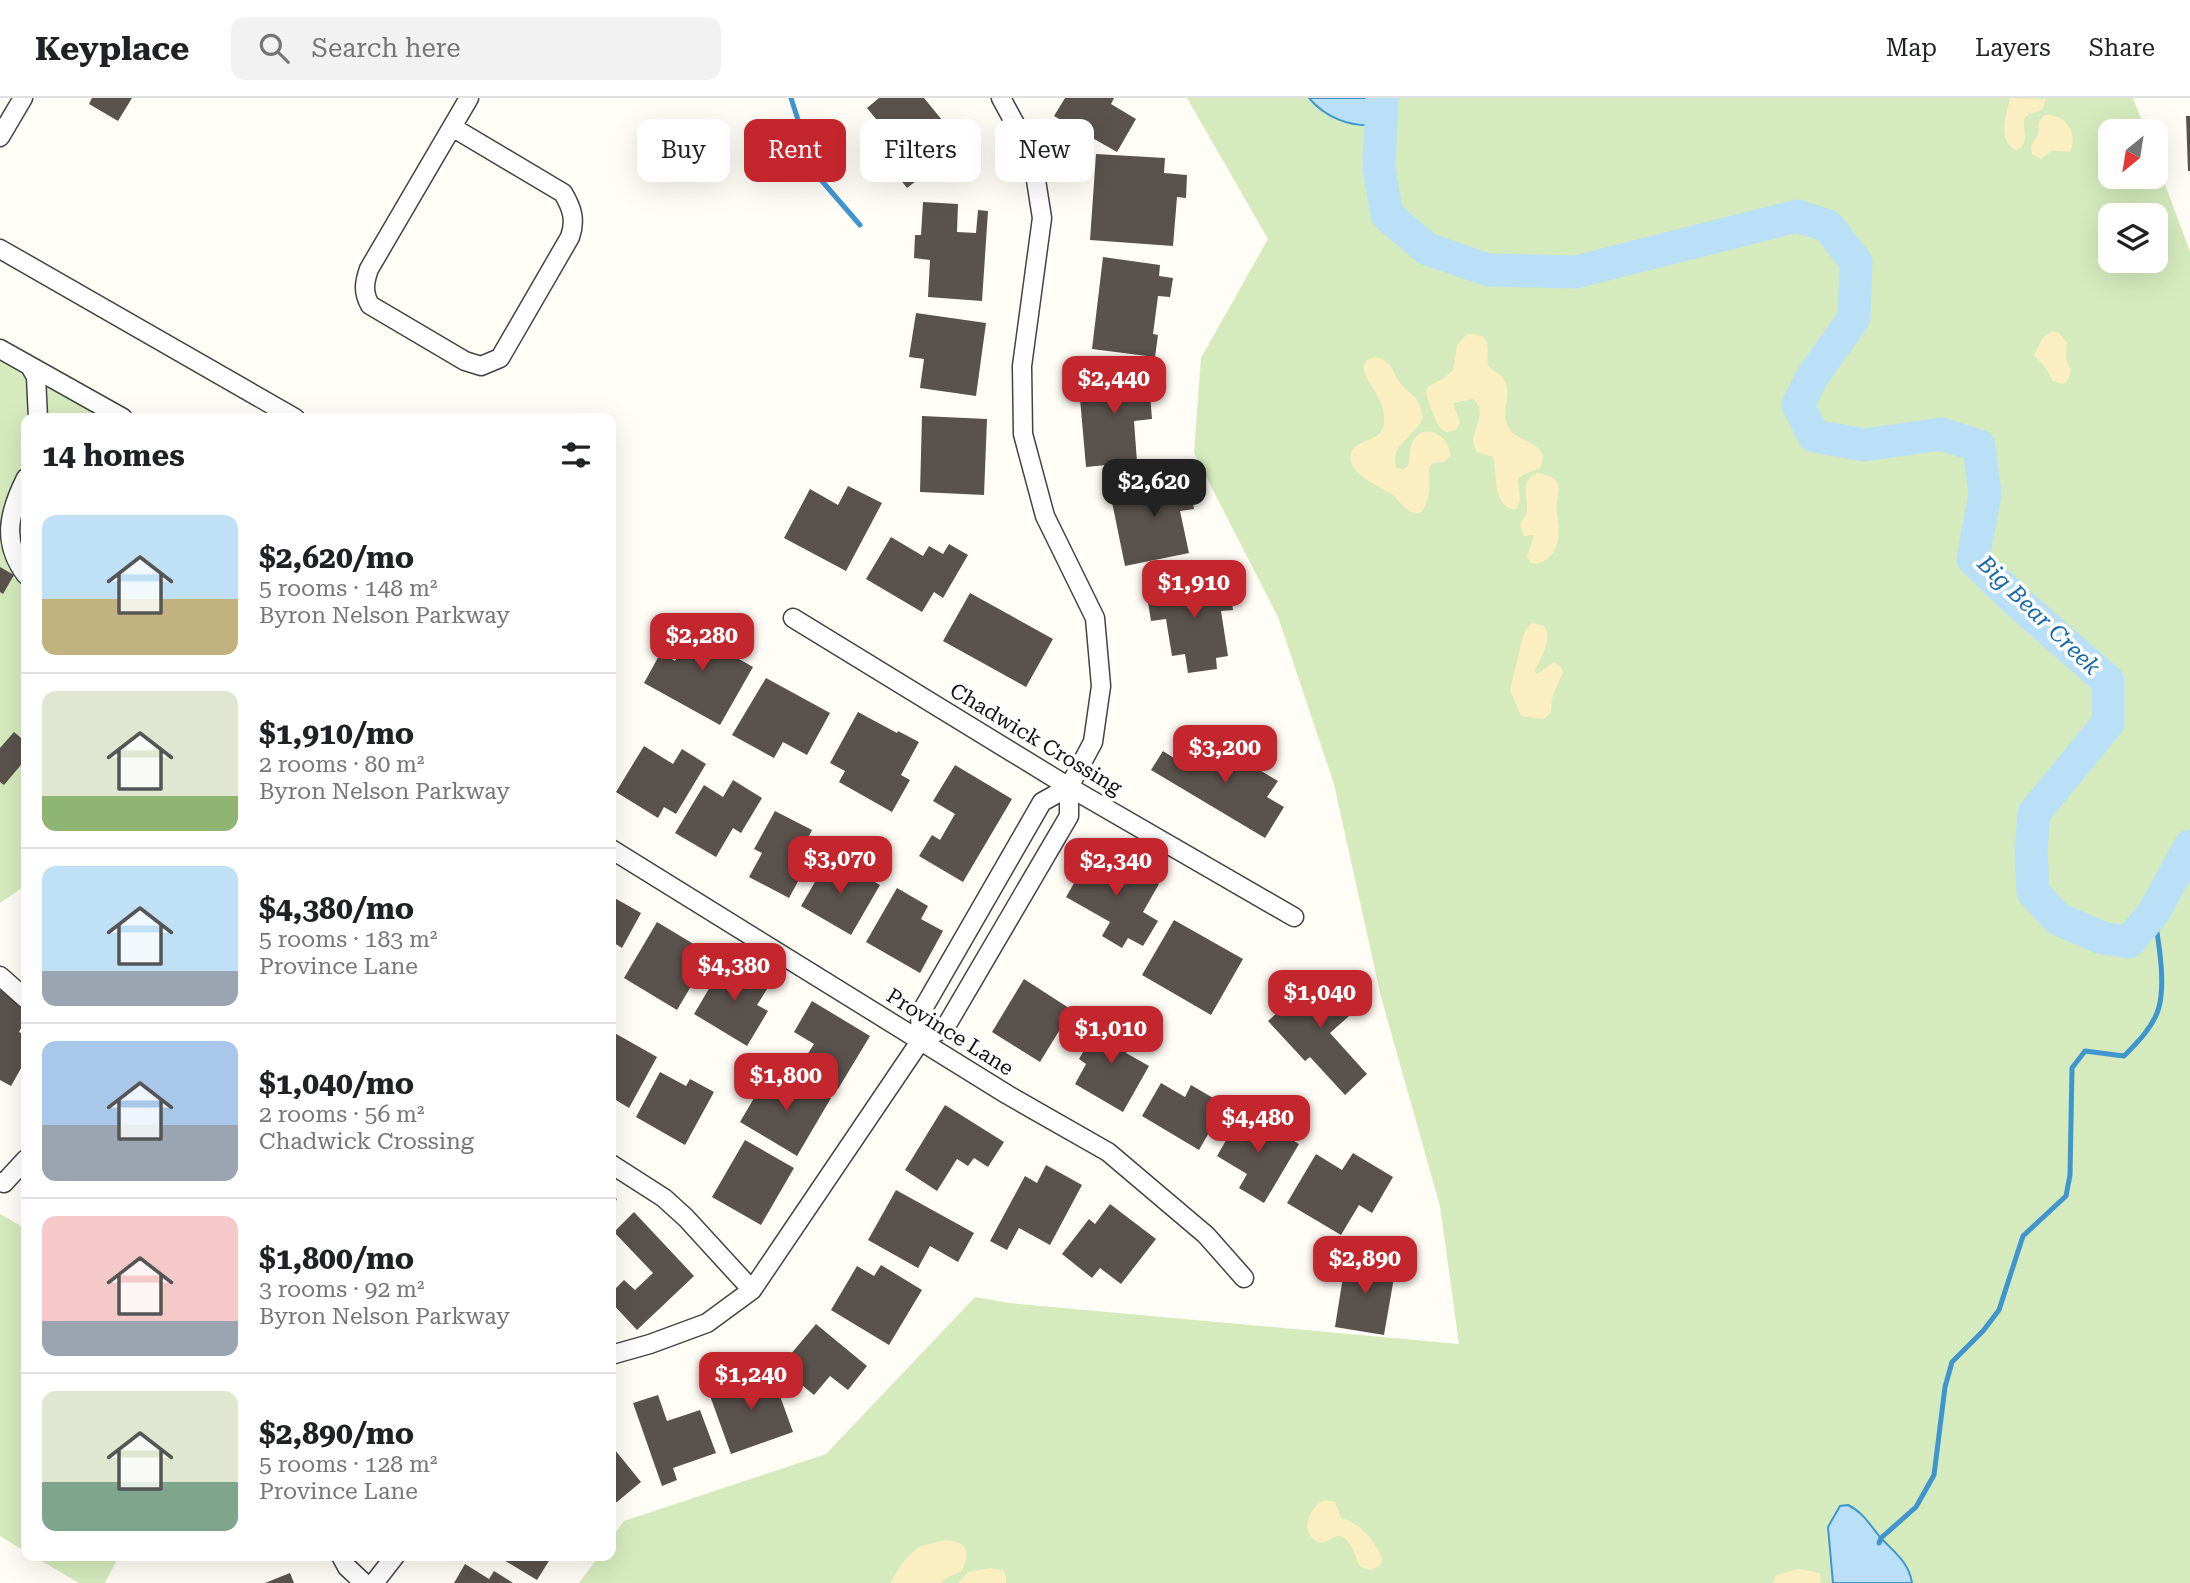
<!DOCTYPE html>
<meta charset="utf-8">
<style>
:root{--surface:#fff;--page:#f2f2f2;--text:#202124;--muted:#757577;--line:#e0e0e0;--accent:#c4262e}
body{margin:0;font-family:"Roboto Serif",serif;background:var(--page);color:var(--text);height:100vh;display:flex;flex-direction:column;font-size:26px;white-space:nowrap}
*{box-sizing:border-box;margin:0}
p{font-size:23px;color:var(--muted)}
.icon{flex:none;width:38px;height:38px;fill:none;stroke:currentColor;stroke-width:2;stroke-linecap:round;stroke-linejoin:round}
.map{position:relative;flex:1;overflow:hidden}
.panel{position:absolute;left:21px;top:315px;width:595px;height:1148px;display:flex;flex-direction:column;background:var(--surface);border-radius:14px;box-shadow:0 7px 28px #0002}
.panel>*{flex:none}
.guide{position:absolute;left:637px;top:21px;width:665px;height:63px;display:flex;gap:14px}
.needle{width:46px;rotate:210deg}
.controls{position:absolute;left:2098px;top:21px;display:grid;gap:14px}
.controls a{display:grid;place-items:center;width:70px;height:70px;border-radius:14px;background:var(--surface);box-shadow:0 7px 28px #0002;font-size:35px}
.price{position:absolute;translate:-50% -60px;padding:0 16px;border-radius:14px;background:var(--accent);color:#fff;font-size:23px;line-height:46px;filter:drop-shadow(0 2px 4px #0008)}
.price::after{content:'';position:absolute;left:50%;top:42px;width:21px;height:16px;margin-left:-10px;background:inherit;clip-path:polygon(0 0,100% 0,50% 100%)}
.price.active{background:#222;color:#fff}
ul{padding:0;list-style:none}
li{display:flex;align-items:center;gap:21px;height:175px;padding:0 21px}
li+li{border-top:2px solid var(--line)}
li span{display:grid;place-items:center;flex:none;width:196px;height:140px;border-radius:14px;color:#555}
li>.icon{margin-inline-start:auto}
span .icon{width:84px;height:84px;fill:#fffc;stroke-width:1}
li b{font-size:30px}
h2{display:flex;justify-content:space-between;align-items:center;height:84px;padding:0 21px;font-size:30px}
.pill{padding:0 24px;border-radius:14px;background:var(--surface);box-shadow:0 7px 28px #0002;font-size:24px;line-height:63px}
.pill.active{background:var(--accent);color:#fff}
header{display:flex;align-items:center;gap:42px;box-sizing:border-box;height:98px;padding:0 35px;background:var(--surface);border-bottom:2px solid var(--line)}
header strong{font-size:33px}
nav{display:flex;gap:38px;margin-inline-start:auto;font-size:24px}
.search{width:490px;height:63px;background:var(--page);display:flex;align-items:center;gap:18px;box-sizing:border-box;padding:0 24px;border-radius:14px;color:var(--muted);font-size:26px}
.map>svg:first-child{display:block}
</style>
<header>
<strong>Keyplace</strong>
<div class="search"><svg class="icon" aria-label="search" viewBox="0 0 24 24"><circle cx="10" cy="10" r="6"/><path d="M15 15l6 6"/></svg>Search here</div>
<nav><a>Map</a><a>Layers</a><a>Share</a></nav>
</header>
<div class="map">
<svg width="2190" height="1485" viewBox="0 0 2190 1485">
<rect width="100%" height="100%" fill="#fffdf5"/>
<path fill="#d5ebbd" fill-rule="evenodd" d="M 1187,0 L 2133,0 L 2146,33 L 2110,33 L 2110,79 L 2156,79 L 2156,62 L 2190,154 L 2190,1485 L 579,1485 L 599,1458 L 611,1458 L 611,1441 L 624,1423 L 826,1356 L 975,1199 L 1009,1205 L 1459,1246 L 1440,1108 L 1381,899 L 1334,686 L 1278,519 L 1194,355 L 1201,260 L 1268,141 ZM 2110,117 L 2156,117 L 2156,163 L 2110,163 Z
M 0,254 L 120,320 L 26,320 L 26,787 L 0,805 Z
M 0,1116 L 26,1131 L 26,1454 L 0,1438 Z
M 33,1458 L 119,1458 L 105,1485 L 79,1485 Z"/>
<path fill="#fbeec1" d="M 2010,0 L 2046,1 L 2042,12 L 2029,16 L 2024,21 C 2023,32 2030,47 2016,52 C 1996,43 2007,16 2010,0 Z
M 2044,17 C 2065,15 2079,35 2070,54 L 2052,52 L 2041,61 L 2032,56 L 2031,48 L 2038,37 L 2039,24 Z
M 2052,233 L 2059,235 L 2067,245 L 2066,261 L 2071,273 L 2067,284 L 2062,286 L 2053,283 L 2045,269 L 2034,257 L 2043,239 Z
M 1467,236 C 1495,235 1486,252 1488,268 C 1493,273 1501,276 1505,283 C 1513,297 1498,316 1510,332 C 1520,345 1552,345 1540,370 L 1523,377 L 1518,381 L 1520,403 L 1517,410 L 1513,412 C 1491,404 1498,376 1493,359 L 1477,354 C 1464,336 1492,317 1473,301 L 1453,305 L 1460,324 L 1456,332 L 1446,334 C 1438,330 1436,323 1433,315 C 1417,278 1433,294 1453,272 L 1457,247 Z
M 1375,259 C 1393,262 1392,276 1402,287 C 1417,303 1417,296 1423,319 C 1417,337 1389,347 1396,369 L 1402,372 L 1408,368 C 1411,358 1408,349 1415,340 C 1429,324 1451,341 1450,358 L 1443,364 L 1433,365 L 1429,369 C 1430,383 1431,406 1420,415 C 1405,417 1401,402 1390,395 C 1378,388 1345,374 1351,355 C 1357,338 1387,347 1384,318 C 1383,298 1366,286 1363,268 L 1367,262 Z
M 1537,375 C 1568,380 1556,392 1557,413 C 1559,434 1563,457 1537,466 L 1531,465 L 1527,459 L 1534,437 L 1524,438 L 1520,427 C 1522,421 1527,418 1527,411 C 1527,397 1520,383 1537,375 Z
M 1532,525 L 1544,528 C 1554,543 1539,560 1535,574 L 1537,576 L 1554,564 L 1561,569 L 1563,574 L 1552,600 L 1551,615 L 1544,621 L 1521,618 L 1510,592 L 1523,538 L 1527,530 Z
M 1324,1402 L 1335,1404 L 1341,1420 C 1361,1425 1374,1442 1382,1460 C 1382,1472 1369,1474 1360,1468 C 1355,1460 1351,1439 1339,1438 C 1334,1438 1328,1444 1322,1445 C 1298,1439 1307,1411 1324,1402 Z
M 946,1442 C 968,1444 970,1454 962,1473 L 946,1480 L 940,1485 L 890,1485 L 903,1464 L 918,1449 Z
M 990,1470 L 1003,1472 L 1006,1479 L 1006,1485 L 958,1485 L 968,1474 Z
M 1798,1471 L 1820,1475 L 1821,1485 L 1773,1485 L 1776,1477 Z"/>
<path fill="#b9e0f7" stroke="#3f96cf" stroke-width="2" d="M 1309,0 L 1378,0 L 1374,27 C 1349,29 1325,19 1309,0 Z
M 1848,1407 C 1863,1414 1870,1427 1880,1439 C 1894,1454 1909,1464 1912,1485 L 1833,1485 L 1828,1429 L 1840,1408 Z"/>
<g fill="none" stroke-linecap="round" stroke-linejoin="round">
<path stroke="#3f96cf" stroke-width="5" d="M 791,0 L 815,75 L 860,127
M 1879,1445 L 1881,1440 L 1916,1409 L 1934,1377 L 1945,1289 L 1952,1264 L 1983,1233 L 1999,1212 L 2023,1138 L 2066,1098 L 2070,1077 L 2072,970 L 2085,953 L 2124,958 C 2137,945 2154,928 2159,909 C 2166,882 2158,842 2154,814"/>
<path stroke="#b9e0f7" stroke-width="33" d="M 1382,0 L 1379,71 L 1387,117 L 1427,151 L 1488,172 L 1575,174 L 1797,118 L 1828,128 L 1856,164 L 1854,220 L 1812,279 L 1798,307 L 1814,338 L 1864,347 L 1941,336 L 1979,348 L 1985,396 L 1973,461 L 2021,507 L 2108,583 L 2108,625 L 2034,715 L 2031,754 L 2033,794 L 2058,821 L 2102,840 L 2129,844 L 2154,814 L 2190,748"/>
</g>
<path fill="#5a524d" d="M 92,0 L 132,0 L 118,23 L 89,6 Z
M 879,0 L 924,0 L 960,44 L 932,66 L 923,54 L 914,62 L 925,76 L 907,90 L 875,50 L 890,38 L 867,10 Z
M 1065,0 L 1114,0 L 1111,6 L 1136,21 L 1117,54 L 1054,18 Z
M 2186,18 L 2190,18 L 2190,73 L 2188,73 Z
M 1096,56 L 1165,60 L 1164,75 L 1187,77 L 1186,100 L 1177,99 L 1173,148 L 1090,142 Z
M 923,104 L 958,106 L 957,134 L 976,135 L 978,112 L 988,113 L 982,203 L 928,199 L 930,162 L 914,160 L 915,137 L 921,137 Z
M 1103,159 L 1160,167 L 1159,178 L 1173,180 L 1170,199 L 1158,198 L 1153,236 L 1158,237 L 1155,259 L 1092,251 Z
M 916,215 L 986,225 L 976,298 L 920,290 L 924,261 L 909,259 Z
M 1148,269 L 1152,321 L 1134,323 L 1137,364 L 1086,369 L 1079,289 L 1102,287 L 1101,273 Z
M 922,318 L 987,321 L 984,397 L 920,394 Z
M 1167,372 L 1168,382 L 1188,378 L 1194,411 L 1180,413 L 1189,455 L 1125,468 L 1112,404 L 1144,397 L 1140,378 Z
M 848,388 L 882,405 L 846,473 L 784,440 L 810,391 L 838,407 Z
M 891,439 L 923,458 L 929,448 L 943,456 L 949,446 L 968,457 L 943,500 L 934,494 L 922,514 L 866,481 Z
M 0,469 L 14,477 L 3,496 L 0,494 Z
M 1206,473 L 1209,493 L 1230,490 L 1233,512 L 1221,513 L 1228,558 L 1216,560 L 1217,571 L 1188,575 L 1185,556 L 1172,558 L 1166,521 L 1151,523 L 1147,498 L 1173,494 L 1170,478 Z
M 970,495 L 1053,541 L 1026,589 L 943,543 Z
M 700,519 L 732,536 L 723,552 L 753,569 L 720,627 L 644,585 L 661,554 L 675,563 Z
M 766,580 L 830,615 L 807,657 L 783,644 L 774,660 L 732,637 Z
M 858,614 L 897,635 L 898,633 L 919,644 L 901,677 L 910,682 L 892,714 L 839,684 L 845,673 L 830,665 Z
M 14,634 L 26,644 L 26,661 L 4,687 L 0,684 L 0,650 Z
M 1206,640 L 1278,683 L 1267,699 L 1284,709 L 1265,740 L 1151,672 L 1163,653 L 1188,669 Z
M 644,648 L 673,666 L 682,651 L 706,666 L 676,716 L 664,709 L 658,720 L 616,694 Z
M 955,667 L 1012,701 L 963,784 L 919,758 L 932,737 L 940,742 L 955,716 L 933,703 Z
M 733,682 L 762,700 L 741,735 L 733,730 L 716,759 L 675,735 L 704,687 L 723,699 Z
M 775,713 L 812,732 L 805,746 L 815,752 L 789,800 L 749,779 L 762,755 L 754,751 Z
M 1095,749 L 1159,786 L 1143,814 L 1158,823 L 1143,848 L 1128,840 L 1122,850 L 1102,838 L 1110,824 L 1066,799 Z
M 830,758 L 880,787 L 851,837 L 801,808 Z
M 897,790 L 928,808 L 921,821 L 943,833 L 920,875 L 866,844 Z
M 611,798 L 641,815 L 622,850 L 611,843 Z
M 1174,822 L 1243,861 L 1211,917 L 1142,877 Z
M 657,824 L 702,851 L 689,872 L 697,878 L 677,912 L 624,880 Z
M 726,862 L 769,888 L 757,907 L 768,913 L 747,948 L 694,916 Z
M 1324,872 L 1358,910 L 1330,935 L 1367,976 L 1345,997 L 1310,959 L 1305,963 L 1268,923 Z
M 1024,881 L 1072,912 L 1040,964 L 992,934 Z
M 0,892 L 26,907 L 26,922 L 19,934 L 26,938 L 26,966 L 24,965 L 11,988 L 0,982 Z
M 812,903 L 870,938 L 838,991 L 800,968 L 814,946 L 794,934 Z
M 1103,920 L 1135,938 L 1126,955 L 1149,968 L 1123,1014 L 1075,986 L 1086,966 L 1079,961 Z
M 611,933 L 657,959 L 629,1010 L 611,999 Z
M 660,974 L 686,988 L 690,981 L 714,994 L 685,1047 L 636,1019 Z
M 793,977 L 831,1000 L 797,1058 L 740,1024 L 764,983 L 783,994 Z
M 1161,985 L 1185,999 L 1191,987 L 1225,1007 L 1199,1052 L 1142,1018 Z
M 945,1007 L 1004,1044 L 988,1069 L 974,1060 L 968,1068 L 957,1061 L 937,1093 L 905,1072 Z
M 1243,1013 L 1299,1046 L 1264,1105 L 1239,1090 L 1247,1076 L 1217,1058 Z
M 745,1042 L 794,1070 L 761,1127 L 712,1099 Z
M 1353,1055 L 1393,1079 L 1372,1115 L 1359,1107 L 1341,1137 L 1287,1105 L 1316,1056 L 1342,1072 Z
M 1046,1067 L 1082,1087 L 1050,1147 L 1019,1130 L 1007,1152 L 990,1143 L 1025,1078 L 1037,1085 Z
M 896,1092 L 974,1135 L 958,1164 L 930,1148 L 918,1170 L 868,1142 Z
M 611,1097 L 617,1101 L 611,1111 Z
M 1110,1106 L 1156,1141 L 1121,1186 L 1100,1170 L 1092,1180 L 1062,1156 L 1089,1121 L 1095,1126 Z
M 634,1114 L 694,1178 L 637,1232 L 611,1204 L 611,1195 L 624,1182 L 635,1192 L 653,1175 L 614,1134 Z
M 1346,1160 L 1396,1168 L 1384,1237 L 1335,1229 Z
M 881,1167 L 922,1192 L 889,1247 L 831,1212 L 857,1168 L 874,1178 Z
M 816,1226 L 867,1268 L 848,1292 L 830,1278 L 814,1297 L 780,1269 Z
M 771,1273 L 793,1334 L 731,1356 L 709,1295 Z
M 658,1297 L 667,1323 L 700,1312 L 716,1355 L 673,1370 L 677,1382 L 662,1388 L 633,1305 Z
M 611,1347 L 641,1384 L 612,1408 L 611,1407 Z
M 497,1458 L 552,1458 L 537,1482 Z
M 465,1466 L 489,1481 L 494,1473 L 513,1485 L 454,1485 Z
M 290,1475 L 294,1485 L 265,1485 Z"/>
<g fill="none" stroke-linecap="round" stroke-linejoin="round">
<defs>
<path id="minor" d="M 452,29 L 563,95 C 572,110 576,122 570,139 L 500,260 L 481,268 L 465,263 L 370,207 C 363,194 364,185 369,171 L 469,0
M 0,39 L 23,0
M 0,151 L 295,320
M 0,251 L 123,320
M 31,270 L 36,279 L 38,320
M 26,380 C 9,414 1,444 26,477
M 793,520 L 1069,689 L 1294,819
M 611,751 L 1008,997 L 1108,1054 L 1206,1137 L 1244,1180
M 0,878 L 26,901
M 921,942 L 920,916 L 1042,704 L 1069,689
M 611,1066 L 664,1100 L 686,1120 L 752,1192
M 0,1084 L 4,1085 L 26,1061
M 611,1257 L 650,1246 L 707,1225 L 752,1192 L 921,942 L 945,930 L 1069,718 L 1069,689 L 1093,644 L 1101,588 L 1095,520 L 1045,418 L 1023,336 L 1022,268 L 1042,120 L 1032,57 L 1001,0
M 341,1458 L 347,1469 L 364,1485
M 374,1485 L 395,1458"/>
</defs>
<use href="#minor" stroke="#444" stroke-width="21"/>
<use href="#minor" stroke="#fff" stroke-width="18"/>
</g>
<g text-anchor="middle" stroke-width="7" stroke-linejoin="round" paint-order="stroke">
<g font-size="21" fill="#111" stroke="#fff">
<text transform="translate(1036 641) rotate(31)" y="7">Chadwick Crossing</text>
<text transform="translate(950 934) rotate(32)" y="7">Province Lane</text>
</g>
<g font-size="23" font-style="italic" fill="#1768a6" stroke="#fff">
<text transform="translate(2039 517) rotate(44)" y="8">Big Bear Creek</text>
</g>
</g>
</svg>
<div class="controls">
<a><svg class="needle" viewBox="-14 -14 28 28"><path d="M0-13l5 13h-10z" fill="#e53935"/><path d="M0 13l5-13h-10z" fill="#757577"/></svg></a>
<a><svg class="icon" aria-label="layers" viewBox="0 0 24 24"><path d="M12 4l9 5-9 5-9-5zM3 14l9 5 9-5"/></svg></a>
</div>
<b class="price" style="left:1114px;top:318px">$2,440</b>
<b class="price active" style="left:1154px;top:421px">$2,620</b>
<b class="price" style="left:1194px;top:522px">$1,910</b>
<b class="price" style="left:702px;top:575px">$2,280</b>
<b class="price" style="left:1225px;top:687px">$3,200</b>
<b class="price" style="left:840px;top:798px">$3,070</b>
<b class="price" style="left:1116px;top:800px">$2,340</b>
<b class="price" style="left:734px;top:905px">$4,380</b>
<b class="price" style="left:1320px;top:932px">$1,040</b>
<b class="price" style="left:1111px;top:968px">$1,010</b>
<b class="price" style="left:786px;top:1015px">$1,800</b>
<b class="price" style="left:1258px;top:1057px">$4,480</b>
<b class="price" style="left:1365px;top:1198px">$2,890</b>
<b class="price" style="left:751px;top:1314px">$1,240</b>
<div class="guide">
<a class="pill">Buy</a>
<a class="pill active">Rent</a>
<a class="pill">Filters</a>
<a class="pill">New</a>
</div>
<section class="panel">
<h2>14 homes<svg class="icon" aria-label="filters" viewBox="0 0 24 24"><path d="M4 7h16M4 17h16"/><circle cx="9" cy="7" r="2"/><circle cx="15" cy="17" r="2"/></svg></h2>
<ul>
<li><span style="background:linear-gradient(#bfe0f5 60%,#c2b280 0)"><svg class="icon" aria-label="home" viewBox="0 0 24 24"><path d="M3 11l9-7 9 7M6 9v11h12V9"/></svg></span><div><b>$2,620/mo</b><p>5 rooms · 148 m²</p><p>Byron Nelson Parkway</p></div></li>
<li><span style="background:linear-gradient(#dfe7d0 75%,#8fb573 0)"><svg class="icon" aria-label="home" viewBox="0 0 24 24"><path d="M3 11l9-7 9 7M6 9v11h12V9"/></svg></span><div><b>$1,910/mo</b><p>2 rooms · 80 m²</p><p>Byron Nelson Parkway</p></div></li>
<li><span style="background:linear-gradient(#bfe0f5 75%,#9aa5b1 0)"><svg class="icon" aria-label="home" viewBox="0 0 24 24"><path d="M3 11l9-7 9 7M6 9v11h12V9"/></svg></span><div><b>$4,380/mo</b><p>5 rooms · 183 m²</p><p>Province Lane</p></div></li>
<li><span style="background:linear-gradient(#a9c7e8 60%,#9aa5b1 0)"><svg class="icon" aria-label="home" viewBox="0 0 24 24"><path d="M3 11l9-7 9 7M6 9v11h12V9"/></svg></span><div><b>$1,040/mo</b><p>2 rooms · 56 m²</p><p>Chadwick Crossing</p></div></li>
<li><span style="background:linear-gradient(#f6c9c9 75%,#9aa5b1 0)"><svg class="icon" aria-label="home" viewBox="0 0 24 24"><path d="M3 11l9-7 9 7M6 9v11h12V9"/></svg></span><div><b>$1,800/mo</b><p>3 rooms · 92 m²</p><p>Byron Nelson Parkway</p></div></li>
<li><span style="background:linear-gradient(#dfe7d0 65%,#7fa58c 0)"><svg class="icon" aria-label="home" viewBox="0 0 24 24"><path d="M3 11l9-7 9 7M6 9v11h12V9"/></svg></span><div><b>$2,890/mo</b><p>5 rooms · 128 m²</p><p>Province Lane</p></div></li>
</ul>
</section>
</div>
